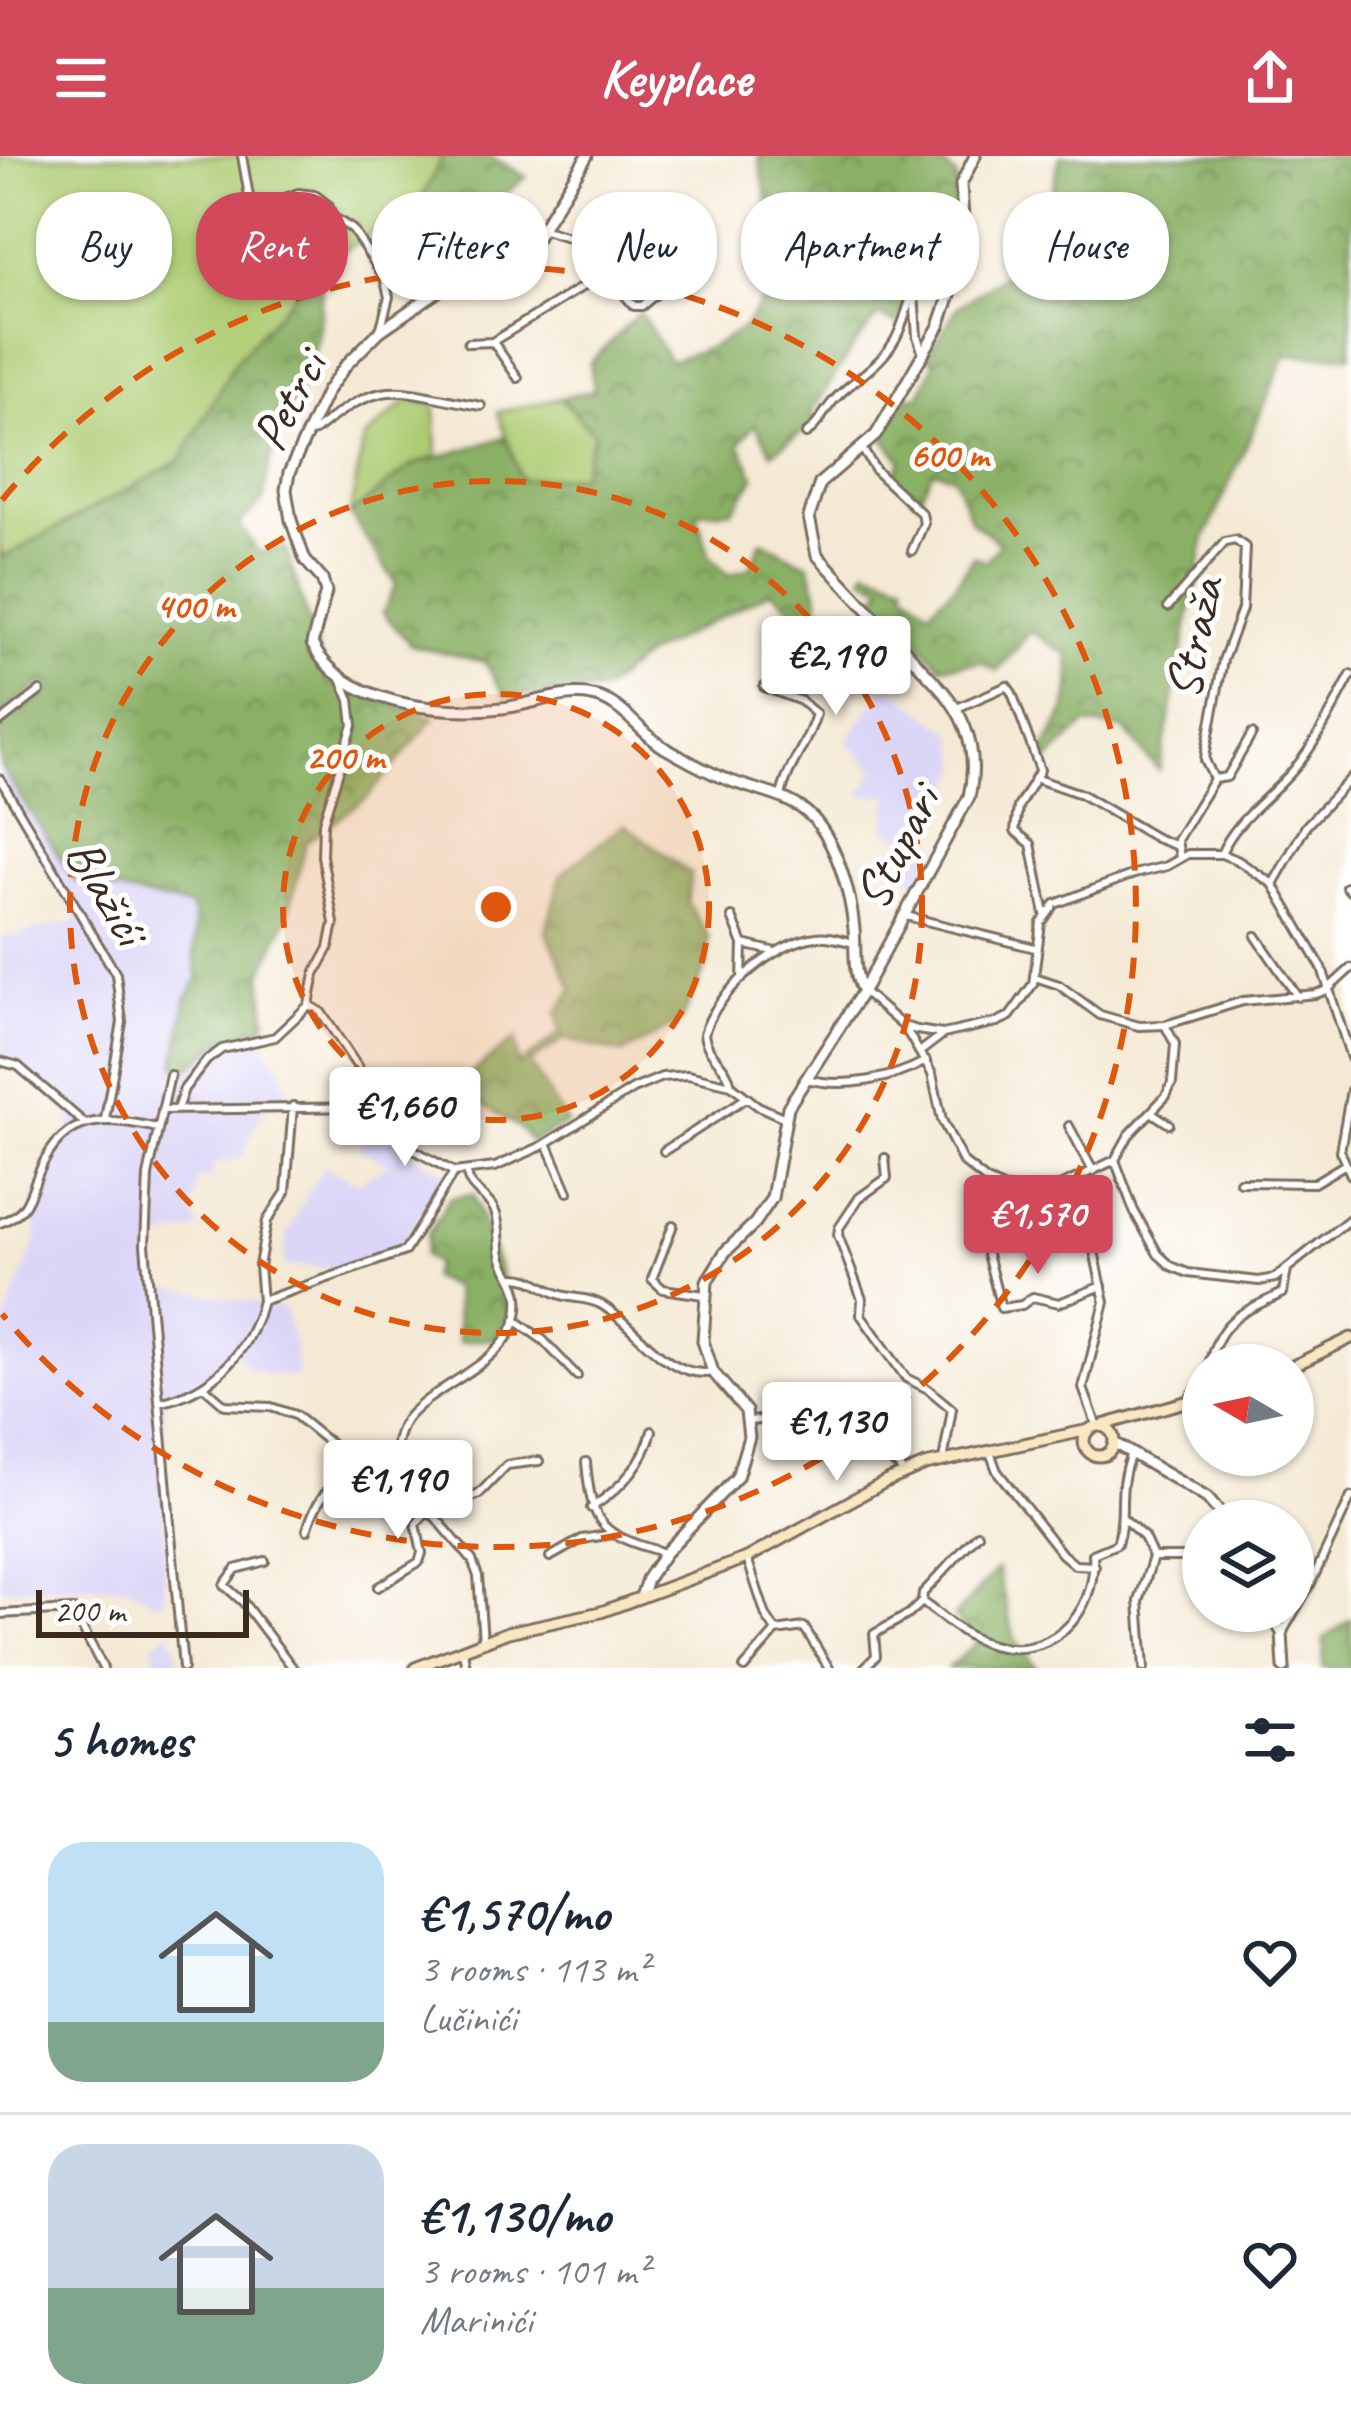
<!DOCTYPE html>
<meta charset="utf-8">
<style>
:root{--surface:#fff;--page:#f6f6f7;--text:#1f2937;--muted:#747a83;--line:#e0e1e3;--accent:#d1495b}
body{margin:0;font-family:Caveat,sans-serif;background:var(--page);color:var(--text);height:100vh;display:flex;flex-direction:column;font-size:45px;white-space:nowrap}
*{box-sizing:border-box;margin:0}
p{font-size:39px;color:var(--muted)}
.icon{flex:none;width:66px;height:66px;fill:none;stroke:currentColor;stroke-width:2;stroke-linecap:round;stroke-linejoin:round}
.map{position:relative;height:1512px;overflow:hidden}
.panel{display:flex;flex-direction:column;background:var(--surface);flex:1}
.panel>*{flex:none}
.top-card{position:absolute;left:36px;top:36px;width:1281px;height:108px;display:flex;gap:24px}
.needle{width:78px;rotate:279deg}
.buttons{position:absolute;left:1182px;top:1188px;display:grid;gap:24px}
.buttons a{display:grid;place-items:center;width:132px;height:132px;border-radius:50%;background:var(--surface);box-shadow:0 3px 9px #0004;font-size:60px}
.scale{position:absolute;left:36px;bottom:30px;width:213px;box-sizing:border-box;padding-left:12px;border:6px solid #3b2a1e;border-top:0;font-size:33px;line-height:42px;white-space:nowrap;color:#3b2a1e;-webkit-text-stroke:9px #fff;paint-order:stroke}
.price{position:absolute;translate:-50% -102px;padding:0 27px;border-radius:12px;background:#fff;color:#222;font-size:39px;line-height:78px;filter:drop-shadow(0 3px 6px #0008)}
.price::after{content:'';position:absolute;left:50%;top:72px;width:36px;height:27px;margin-left:-18px;background:inherit;clip-path:polygon(0 0,100% 0,50% 100%)}
.price.on{background:var(--accent);color:#fff}
ul{padding:0;list-style:none}
li{display:flex;align-items:center;gap:36px;height:300px;padding:0 48px}
li+li{border-top:3px solid var(--line)}
li span{display:grid;place-items:center;flex:none;width:336px;height:240px;border-radius:36px;color:#555}
li>.icon{margin-inline-start:auto}
span .icon{width:144px;height:144px;fill:#fffc;stroke-width:1}
li b{font-size:51px}
h2{display:flex;justify-content:space-between;align-items:center;height:144px;padding:0 48px;font-size:51px}
.tag{padding:0 42px;border-radius:48px;background:var(--surface);box-shadow:0 3px 9px #0004;font-size:42px;line-height:108px}
.tag.on{background:var(--accent);color:#fff}
header{display:flex;justify-content:space-between;align-items:center;height:156px;padding:0 48px;background:var(--accent);color:#fff;font-size:54px;font-weight:700}
.map>svg:first-child{display:block}
</style>
<header><svg class="icon" aria-label="menu" viewBox="0 0 24 24"><path d="M4 6h16M4 12h16M4 18h16"/></svg>Keyplace<svg class="icon" aria-label="share" viewBox="0 0 24 24"><path d="M12 15V3M7 8l5-5 5 5M5 13v7h14v-7"/></svg></header>
<div class="map">
<svg width="1351" height="1512" viewBox="0 0 1351 1512">
<defs>
<pattern id="forest-crowns" width="20" height="18" patternUnits="userSpaceOnUse" patternTransform="scale(3)"><rect width="20" height="18" fill="#8ab065"/><path d="M2 6a3 3 0 1 1 6 0M12 15a3 3 0 1 1 6 0" fill="none" stroke="#728f53"/></pattern>
</defs>
<rect width="100%" height="100%" fill="#fff"/>
<filter id="ink" filterUnits="userSpaceOnUse"><feTurbulence type="fractalNoise" baseFrequency=".00833" numOctaves="2"/><feDisplacementMap in="SourceGraphic" scale="24" xChannelSelector="R" yChannelSelector="G"/><feConvolveMatrix kernelMatrix="1 2 1 2 8 2 1 2 1" color-interpolation-filters="sRGB"/></filter>
<filter id="wash" filterUnits="userSpaceOnUse"><feTurbulence type="fractalNoise" baseFrequency=".004" numOctaves="4" result="noise"/><feDisplacementMap in="SourceGraphic" scale="48" xChannelSelector="R" yChannelSelector="G"/><feGaussianBlur stdDeviation="2.7" result="paint"/><feColorMatrix in="noise" values="0 0 0 0 0 0 0 0 0 0 0 0 0 0 0 0 0 1.4 0 .05"/><feComposite in="paint" operator="in"/></filter>
<g filter="url(#wash)">
<rect width="100%" height="100%" fill="#f4e9d4"/>
<path fill="#dbd6f7" d="M 888,529 L 954,578 L 961,610 L 927,682 L 939,689 L 917,729 L 901,712 L 911,684 L 885,674 L 890,638 L 859,641 L 875,614 L 846,584 Z
M 0,610 L 76,726 L 192,751 L 199,776 L 193,810 L 199,822 L 183,916 L 224,884 L 257,881 L 279,908 L 291,946 L 263,952 L 242,1002 L 213,1008 L 213,1023 L 198,1023 L 192,1057 L 200,1073 L 154,1084 L 157,1129 L 286,1153 L 299,1222 L 266,1218 L 245,1210 L 235,1191 L 205,1224 L 165,1236 L 165,1444 L 155,1447 L 127,1430 L 0,1433 L 0,1180 L 37,1082 L 33,1046 L 40,1021 L 50,1001 L 72,979 L 70,960 L 23,917 L 8,908 L 3,897 L 0,782 L 78,765 L 0,636 Z
M 374,964 L 387,971 L 412,997 L 447,1019 L 400,1091 L 348,1112 L 283,1110 L 287,1078 L 323,1010 L 358,1027 L 389,1008 L 358,993 Z
M 169,1477 L 176,1491 L 178,1512 L 158,1512 L 153,1487 Z"/>
<path fill="#aecc73" stroke="#747b48" stroke-width="3" d="M 0,0 L 443,0 L 417,51 L 321,108 L 235,206 L 181,304 L 4,401 L 0,393 Z
M 410,242 L 435,250 L 437,300 L 412,309 L 350,358 L 364,283 Z
M 561,242 L 594,278 L 581,319 L 521,324 L 498,256 Z"/>
<path fill="url(#forest-crowns)" stroke="#626d42" stroke-width="3" d="M 443,0 L 490,0 L 526,21 L 439,91 L 417,51 Z
M 758,0 L 935,0 L 956,21 L 959,90 L 937,86 L 918,98 L 917,112 L 904,103 L 892,106 L 882,128 L 906,144 L 898,168 L 878,160 L 853,191 L 812,256 L 817,266 L 772,297 L 755,268 L 739,288 L 755,321 L 733,354 L 696,356 L 710,401 L 728,419 L 750,412 L 761,385 C 779,391 791,404 809,408 L 819,443 L 811,466 L 771,435 L 643,501 L 602,536 C 569,534 539,540 505,540 L 485,506 L 411,489 L 383,457 L 396,428 L 350,358 L 412,309 L 506,281 L 521,324 L 581,319 L 594,278 L 561,242 L 594,234 L 590,207 L 640,156 L 670,205 L 716,189 L 743,172 L 805,87 L 772,68 Z
M 1060,0 L 1351,0 L 1351,200 L 1286,199 L 1204,385 L 1159,615 L 1124,573 L 1086,568 L 1048,605 L 1044,593 C 1066,557 1075,543 1068,499 L 1031,475 L 997,515 L 982,506 L 941,510 L 888,453 L 880,463 L 870,448 L 884,430 L 863,421 L 867,413 L 905,426 L 905,433 L 929,454 L 957,427 L 973,400 L 986,405 L 1000,387 L 971,365 L 954,320 L 933,314 L 918,345 L 893,321 L 902,304 L 883,281 L 907,240 L 919,241 L 935,206 L 927,201 L 957,152 L 1011,114 L 1036,80 L 1022,46 L 1050,45 Z
M 321,108 C 320,134 324,168 315,192 C 298,245 268,283 264,343 L 239,368 L 259,397 L 285,391 L 328,528 L 435,561 L 368,641 L 306,686 L 289,757 L 262,817 L 266,864 L 257,881 L 224,884 L 182,917 L 175,908 L 187,841 L 199,822 C 190,804 199,777 192,751 L 76,726 L 0,610 L 0,570 L 48,535 L 47,528 L 41,528 L 0,559 L 0,393 L 4,401 L 181,304 L 235,206 Z
M 624,668 L 691,718 L 687,746 L 709,781 L 707,809 L 681,865 L 623,898 L 564,883 L 530,907 L 567,967 L 531,987 L 522,974 L 455,930 L 515,883 L 519,910 L 560,877 L 557,857 L 573,833 L 546,775 L 561,718 Z
M 473,1038 L 506,1133 L 509,1159 L 496,1182 L 459,1186 L 454,1132 L 431,1121 L 435,1107 L 424,1100 L 428,1078 L 450,1042 Z
M 997,1413 L 1015,1484 L 1036,1512 L 948,1512 L 978,1486 L 954,1461 Z
M 1351,1463 L 1351,1512 L 1323,1512 L 1324,1483 Z"/>
</g>
<g filter="url(#ink)">
<g fill="none" stroke-linecap="round" stroke-linejoin="round">
<defs>
<path id="minor" d="M 242,0 L 250,46 L 266,49 L 298,37 L 315,39 L 328,49 L 333,61 L 352,73 L 384,121 L 389,141 L 380,175
M 544,74 L 578,84 L 634,150 L 642,150 L 661,134
M 914,137 L 917,180 L 923,198
M 493,186 L 518,222
M 468,187 L 492,186 L 605,117
M 308,277 L 315,275 C 385,217 400,237 481,250
M 806,278 C 820,268 824,254 836,242 C 856,221 881,210 896,182 C 908,159 909,134 926,114
M 863,294 L 876,315 L 922,358 L 924,367 L 912,395
M 1168,451 L 1225,386 L 1235,384 L 1245,391 L 1242,453 L 1223,504 L 1206,595 L 1205,604 L 1214,623
M 764,531 L 801,545 L 816,558 C 808,588 787,610 781,640
M 957,552 L 1007,530 L 1012,537 L 1040,614 L 1018,651 L 1015,675 L 1031,688 L 1045,758
M 0,566 L 40,535
M 0,623 L 116,818 L 122,866 L 105,963
M 1037,623 L 1081,638 L 1156,682 L 1177,690
M 1221,698 C 1236,662 1272,641 1296,611 C 1319,583 1334,550 1351,519
M 1180,702 L 1177,684 L 1214,623 L 1227,621 L 1252,578
M 1273,728 L 1306,670 L 1351,622
M 1346,731 L 1351,736
M 906,760 L 1035,792
M 732,761 L 743,788 L 742,823
M 1256,780 L 1298,841
M 743,788 L 772,795
M 1035,821 L 1059,829 L 1100,859 L 1139,870 L 1165,869 L 1243,845 L 1316,838 L 1327,834 L 1351,812
M 864,836 L 903,870 L 917,874 L 943,878 L 997,866 L 1010,860 L 1033,828 L 1041,767 L 1055,748 L 1134,718 L 1167,710 L 1188,698 L 1221,698 L 1237,704 L 1273,728 L 1322,812 L 1351,902
M 309,849 L 321,856 L 357,910 L 369,951 L 414,994 L 454,1016 L 495,1011 L 542,990 L 633,933 L 662,921 L 688,919 L 731,929 L 758,950 L 785,962
M 904,870 L 932,918 L 942,964 L 963,1006 L 987,1025 L 1005,1033 L 1041,1039 L 1115,1004 L 1129,979 L 1166,940 L 1172,927 L 1175,888 L 1165,869
M 921,895 L 942,879
M 0,905 L 18,910 L 83,966
M 170,919 L 148,1020 L 145,1089 L 183,1512
M 807,923 C 844,933 893,923 926,905
M 731,929 C 728,909 706,899 704,878 C 715,837 775,786 816,781 C 829,779 841,784 854,787
M 1351,934 L 1340,995 L 1351,1019
M 177,953 L 184,933 L 207,904 L 222,893 L 275,881 L 309,849 L 315,818 L 329,792 L 334,767 L 322,700 L 323,667 L 353,569 L 350,544 L 341,522
M 163,954 L 369,951
M 1151,956 L 1169,968
M 1069,970 L 1093,1015
M 547,987 L 568,1036
M 664,995 L 746,942
M 885,1002 L 887,1022 L 859,1042 L 839,1072 L 838,1079 L 862,1143 L 861,1159 L 906,1222 L 928,1233 L 952,1253 L 943,1305
M 1115,1004 L 1134,1055 L 1158,1098 L 1171,1110 L 1188,1117 L 1259,1125 L 1275,1122 L 1351,1062
M 467,1017 C 469,1034 486,1039 494,1053 C 501,1067 498,1084 501,1099 C 504,1114 517,1125 518,1141 C 524,1202 442,1223 409,1260 C 398,1272 394,1297 394,1313 L 472,1404 L 478,1420 L 483,1484
M 1079,1025 L 1105,1146 L 1083,1232 L 1097,1270
M 1240,1026 L 1314,1027 L 1344,1009
M 0,1067 C 23,1058 27,1049 35,1026 C 59,960 97,958 157,972
M 673,1069 L 652,1123 L 663,1133 L 704,1139
M 987,1098 L 1001,1152 L 1022,1149 L 1033,1141 L 1059,1147 L 1102,1130
M 512,1121 C 532,1120 539,1130 556,1137 C 571,1144 587,1140 602,1149 C 635,1169 668,1225 713,1216
M 262,1145 L 259,1110 L 267,1065 L 286,1036 L 293,950
M 515,1164 L 543,1184 L 577,1220
M 1209,1209 C 1220,1162 1243,1156 1283,1137 L 1287,1113
M 203,1230 L 225,1249 L 271,1251 L 295,1259 L 348,1302 L 394,1303
M 1189,1243 L 1203,1222
M 159,1247 C 212,1235 249,1198 262,1145 L 405,1095 L 454,1016
M 748,1265 L 760,1264 C 791,1272 892,1291 904,1318
M 990,1296 L 997,1315 L 1062,1398 L 1075,1409 L 1095,1410
M 586,1306 C 592,1373 602,1378 665,1397
M 591,1352 C 620,1333 644,1308 652,1275
M 431,1359 L 479,1338 L 507,1309 L 539,1305
M 1123,1362 L 1144,1381 L 1153,1401 L 1203,1401
M 307,1374 C 312,1357 319,1342 332,1330 C 343,1320 354,1317 360,1303
M 978,1378 L 923,1437 L 922,1446 C 942,1460 962,1479 985,1487 C 1048,1509 1098,1459 1093,1398 L 1117,1388 C 1127,1357 1116,1336 1130,1300
M 550,1401 L 582,1383 L 613,1378
M 265,1405 L 236,1413 L 224,1429 L 243,1446 L 293,1512
M 378,1431 L 419,1406 L 422,1397 L 416,1368 L 427,1355
M 0,1458 L 73,1454 L 103,1512
M 776,1475 L 804,1471 L 829,1512
M 1282,1477 L 1310,1429 L 1351,1341
M 463,1495 L 466,1512
M 744,1512 L 776,1475 L 766,1460 L 747,1402
M 864,1512 L 876,1500 L 874,1478 L 909,1458 L 922,1446
M 1144,1512 L 1139,1445 L 1153,1401"/>
<path id="tertiary" d="M 587,0 L 536,82 L 492,114 L 444,131 L 380,175 L 346,209 L 327,235 L 289,317 L 286,334 L 291,364 L 305,404 L 322,423 L 326,436 L 312,488 C 343,549 441,559 502,552 C 530,549 563,534 592,540 C 622,545 639,577 665,592 C 686,604 708,617 731,625 C 760,636 791,639 813,662 C 837,688 851,739 854,773 C 856,793 852,817 863,835
M 1114,1287 L 1207,1342 L 1227,1365
M 641,1441 L 647,1423 L 665,1397 L 737,1321 L 749,1281 L 746,1255 L 713,1216 L 703,1185 L 707,1125 L 725,1096 L 755,1067 L 772,1042 L 788,951 L 863,835 L 969,641 C 978,602 969,566 943,535 L 817,399 L 809,361 L 820,327 L 876,279 L 939,170 L 961,107 L 964,82 L 961,28 L 975,0
M 1270,1455 L 1282,1477 L 1284,1512"/>
<path id="secondary" d="M 1293,1210 L 1351,1182
M 1099,1270 L 1203,1241
M1084 1285a15 15 0 1 1 30 0a15 15 0 1 1-30 0Z
M 415,1512 L 508,1476 L 601,1456 L 747,1402 L 885,1326 L 925,1309 L 1089,1274"/>
</defs>
<use href="#minor" stroke="#7c6d5e" stroke-width="12"/>
<use href="#tertiary" stroke="#7c6d5e" stroke-width="15"/>
<use href="#secondary" stroke="#7c6d5e" stroke-width="15"/>
<use href="#minor" stroke="#fff" stroke-width="6"/>
<use href="#tertiary" stroke="#fff" stroke-width="9"/>
<use href="#secondary" stroke="#f9e7c3" stroke-width="9"/>
</g>
</g>
<circle cx="496" cy="751" r="213" fill="#df570d" fill-opacity=".12"/>
<g fill="none" stroke="#df570d" stroke-width="6" stroke-dasharray="21 15">
<circle cx="496" cy="751" r="213"/>
<circle cx="496" cy="751" r="426"/>
<path d="M2 344A640 640 0 1 1 2 1158"/>
</g>
<g text-anchor="middle" stroke-width="10" stroke-linejoin="round" paint-order="stroke">
<g font-size="51" fill="#3b2a1e" stroke="#fff">
<text transform="translate(288 244) rotate(-62)" y="18">Petrci</text>
<text transform="translate(1193 482) rotate(-78)" y="18">Straža</text>
<text transform="translate(896 691) rotate(-63)" y="18">Stupari</text>
<text transform="translate(108 735) rotate(60)" y="18">Blažići</text>
</g>
</g>
<circle cx="496" cy="751" r="18" fill="#df570d" stroke="#fff" stroke-width="6"/>
<g font-size="36" text-anchor="middle" font-weight="bold" fill="#df570d" stroke="#fff" stroke-width="10" stroke-linejoin="round" paint-order="stroke">
<text x="949" y="311">600 m</text>
<text x="195" y="462">400 m</text>
<text x="345" y="613">200 m</text>
</g>
</svg>
<div class="buttons">
<a><svg class="needle" viewBox="-14 -14 28 28"><path d="M0-13l5 13h-10z" fill="#e53935"/><path d="M0 13l5-13h-10z" fill="#747a83"/></svg></a>
<a><svg class="icon" aria-label="layers" viewBox="0 0 24 24"><path d="M12 4l9 5-9 5-9-5zM3 14l9 5 9-5"/></svg></a>
</div>
<div class="scale">200 m</div>
<b class="price" style="left:836px;top:562px">€2,190</b>
<b class="price" style="left:405px;top:1013px">€1,660</b>
<b class="price on" style="left:1038px;top:1121px">€1,570</b>
<b class="price" style="left:837px;top:1328px">€1,130</b>
<b class="price" style="left:398px;top:1386px">€1,190</b>
<div class="top-card">
<a class="tag">Buy</a>
<a class="tag on">Rent</a>
<a class="tag">Filters</a>
<a class="tag">New</a>
<a class="tag">Apartment</a>
<a class="tag">House</a>
</div>
</div>
<section class="panel">
<h2>5 homes<svg class="icon" aria-label="filters" viewBox="0 0 24 24"><path d="M4 7h16M4 17h16"/><circle cx="9" cy="7" r="2"/><circle cx="15" cy="17" r="2"/></svg></h2>
<ul>
<li><span style="background:linear-gradient(#bfe0f5 75%,#7fa58c 0)"><svg class="icon" aria-label="home" viewBox="0 0 24 24"><path d="M3 11l9-7 9 7M6 9v11h12V9"/></svg></span><div><b>€1,570/mo</b><p>3 rooms · 113 m²</p><p>Lučinići</p></div><svg class="icon" aria-label="heart" viewBox="0 0 24 24"><path d="M12 20l-8-8c-3-5 5-10 8-4 3-6 11-1 8 4z"/></svg></li>
<li><span style="background:linear-gradient(#c9d6e8 60%,#7fa58c 0)"><svg class="icon" aria-label="home" viewBox="0 0 24 24"><path d="M3 11l9-7 9 7M6 9v11h12V9"/></svg></span><div><b>€1,130/mo</b><p>3 rooms · 101 m²</p><p>Marinići</p></div><svg class="icon" aria-label="heart" viewBox="0 0 24 24"><path d="M12 20l-8-8c-3-5 5-10 8-4 3-6 11-1 8 4z"/></svg></li>
</ul>
</section>
